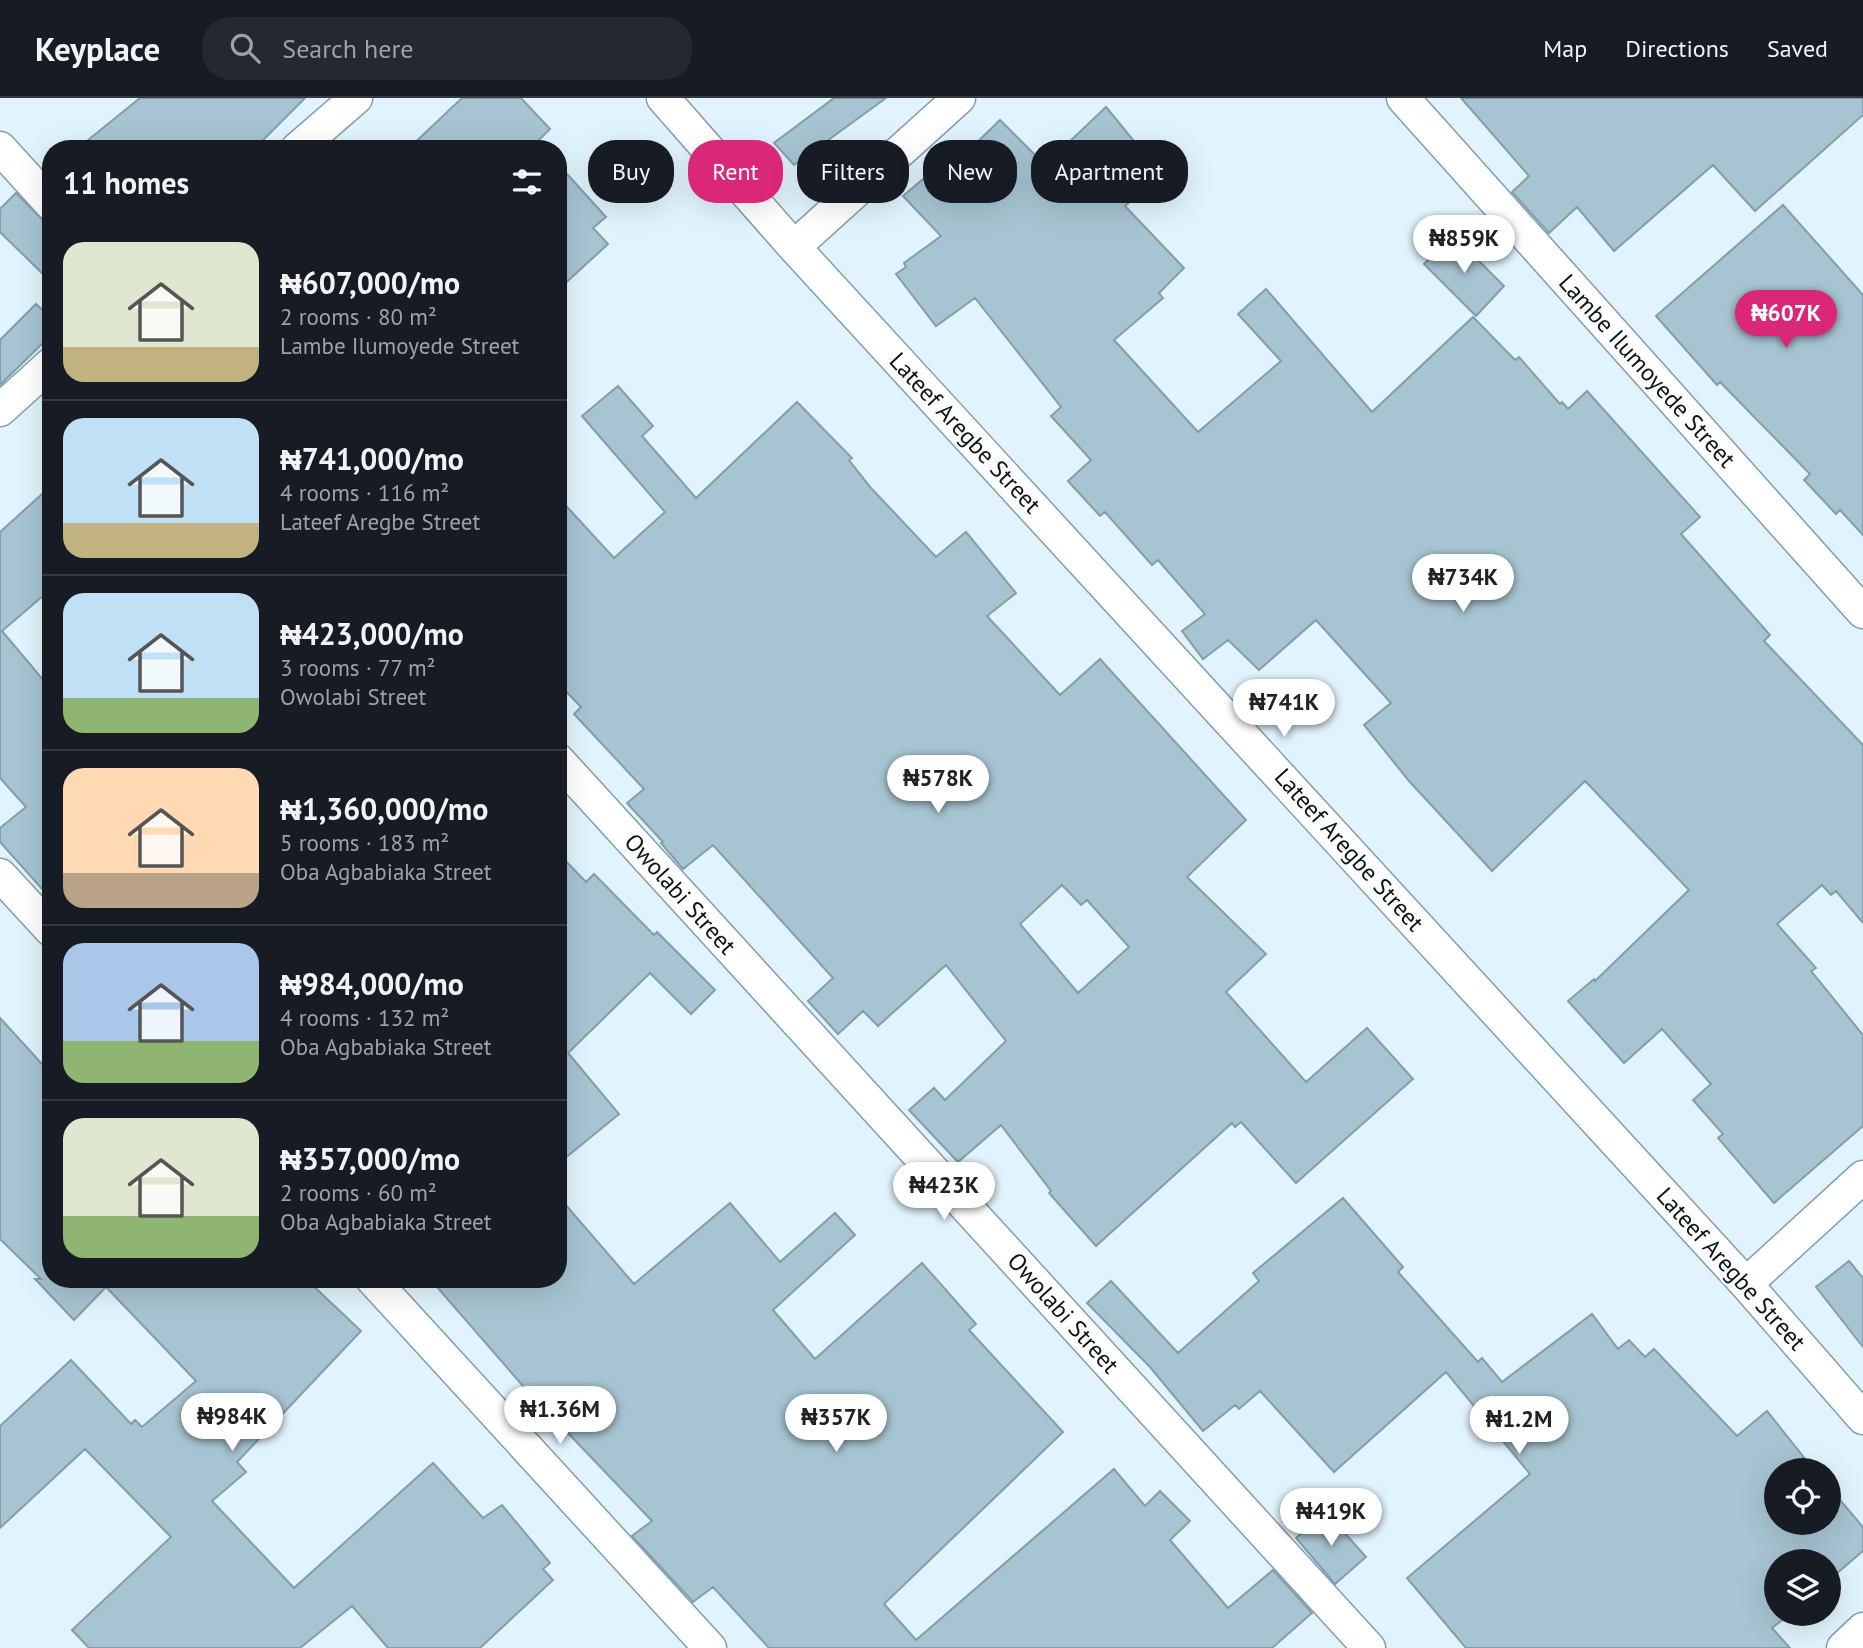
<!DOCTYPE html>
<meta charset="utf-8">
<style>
:root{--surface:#171b24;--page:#242831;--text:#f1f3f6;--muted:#9ea1a6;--line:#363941;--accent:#db2777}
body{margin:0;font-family:"PT Sans",sans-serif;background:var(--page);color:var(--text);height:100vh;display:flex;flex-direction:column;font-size:26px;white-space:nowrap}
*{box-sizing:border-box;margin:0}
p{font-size:23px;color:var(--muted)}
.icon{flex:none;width:38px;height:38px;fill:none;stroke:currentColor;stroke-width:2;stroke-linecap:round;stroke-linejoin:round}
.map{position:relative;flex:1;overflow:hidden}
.side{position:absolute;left:42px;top:42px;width:525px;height:1148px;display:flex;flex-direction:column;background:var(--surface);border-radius:28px;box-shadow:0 7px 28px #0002}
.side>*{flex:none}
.banner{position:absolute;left:588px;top:42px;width:665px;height:63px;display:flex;gap:14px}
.controls{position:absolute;left:1764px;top:1360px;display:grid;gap:14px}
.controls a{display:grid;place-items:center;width:77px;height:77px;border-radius:50%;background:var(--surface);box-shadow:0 7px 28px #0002;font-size:35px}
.price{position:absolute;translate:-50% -60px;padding:0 16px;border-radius:24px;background:#fff;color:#222;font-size:23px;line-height:46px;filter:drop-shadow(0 2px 4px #0008)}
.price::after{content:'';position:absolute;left:50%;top:42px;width:21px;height:16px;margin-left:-10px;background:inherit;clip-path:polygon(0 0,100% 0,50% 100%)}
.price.active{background:var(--accent);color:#fff}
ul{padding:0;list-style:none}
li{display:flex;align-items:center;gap:21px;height:175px;padding:0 21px}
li+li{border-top:2px solid var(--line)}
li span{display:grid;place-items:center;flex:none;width:196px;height:140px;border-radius:21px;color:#555}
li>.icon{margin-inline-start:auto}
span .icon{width:84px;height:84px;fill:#fffc;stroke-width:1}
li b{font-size:30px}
h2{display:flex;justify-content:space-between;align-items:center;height:84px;padding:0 21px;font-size:30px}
.tag{padding:0 24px;border-radius:28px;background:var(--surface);box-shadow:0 7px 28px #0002;font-size:24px;line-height:63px}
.tag.active{background:var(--accent);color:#fff}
header{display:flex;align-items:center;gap:42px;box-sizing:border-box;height:98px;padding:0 35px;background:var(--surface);border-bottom:2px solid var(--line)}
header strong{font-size:33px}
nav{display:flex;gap:38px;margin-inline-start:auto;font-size:24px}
.search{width:490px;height:63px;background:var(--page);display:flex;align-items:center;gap:18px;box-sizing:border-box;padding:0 24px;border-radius:28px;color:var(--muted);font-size:26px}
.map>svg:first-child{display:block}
</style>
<header>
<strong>Keyplace</strong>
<div class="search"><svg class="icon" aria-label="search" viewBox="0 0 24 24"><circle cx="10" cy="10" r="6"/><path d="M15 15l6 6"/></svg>Search here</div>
<nav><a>Map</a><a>Directions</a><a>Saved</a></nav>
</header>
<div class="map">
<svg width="1863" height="1550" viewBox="0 0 1863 1550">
<rect width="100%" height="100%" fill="#e1f3fc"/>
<path fill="#a7c4d2" stroke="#829eac" stroke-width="2" fill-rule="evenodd" d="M 140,0 L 305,0 L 254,51 L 77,51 Z
M 462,0 L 521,0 L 550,31 L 530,51 L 408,51 Z
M 834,0 L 886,0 L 794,67 L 774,45 Z
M 1461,0 L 1863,0 L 1863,17 L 1755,113 L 1713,67 L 1614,153 L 1577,109 L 1549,135 L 1512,94 L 1529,78 Z
M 1106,9 L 1162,77 L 1125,108 L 1184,170 L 1159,195 L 1163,200 L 1114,242 L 1198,334 L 1281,263 L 1238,216 L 1266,191 L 1372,314 L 1473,219 L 1515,262 L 1519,259 L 1560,306 L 1562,304 L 1568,311 L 1587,293 L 1700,419 L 1681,436 L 1770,537 L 1764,543 L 1863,647 L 1863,825 L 1836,793 L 1831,797 L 1822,787 L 1777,826 L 1816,870 L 1811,873 L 1863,937 L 1863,1028 L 1774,1105 L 1718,1040 L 1723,1036 L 1693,1002 L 1711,986 L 1662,931 L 1624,965 L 1568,903 L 1594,881 L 1595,883 L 1689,792 L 1585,683 L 1492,773 L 1409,683 L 1364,627 L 1391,605 L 1316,522 L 1259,572 L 1228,542 L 1203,561 L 1182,533 L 1205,516 L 1158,462 L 1152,467 L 1105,414 L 1100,418 L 1068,383 L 1091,362 L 1051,318 L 1061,309 L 975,200 L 936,228 L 896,176 L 906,169 L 904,165 L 941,138 L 903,98 L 944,63 L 947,67 L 962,55 L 964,57 L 1000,22 L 1045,67 Z
M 558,66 L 606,119 L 593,130 L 608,146 L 558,192 Z
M 16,95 L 51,130 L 51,184 L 0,134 L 0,111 Z
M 1783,107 L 1863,197 L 1863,437 L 1840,412 L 1836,416 L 1804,382 L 1810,376 L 1720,284 L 1717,287 L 1656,218 Z
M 1453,137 L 1504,188 L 1476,218 L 1424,166 Z
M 36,206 L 51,220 L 51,237 L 0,287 L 0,242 Z
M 618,288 L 653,328 L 642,338 L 696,400 L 797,304 L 852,360 L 849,362 L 871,390 L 936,459 L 966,434 L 1016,495 L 987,518 L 1060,597 L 1100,561 L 1246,722 L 1187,779 L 1266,856 L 1226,894 L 1306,984 L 1367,930 L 1413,981 L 1296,1085 L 1241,1024 L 1235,1029 L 1232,1025 L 1096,1148 L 1049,1095 L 1051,1093 L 1001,1027 L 958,1064 L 909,1012 L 934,990 L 945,1002 L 1006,943 L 946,867 L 878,928 L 863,913 L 838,936 L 808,903 L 833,880 L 713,747 L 683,771 L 661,745 L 663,744 L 627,705 L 644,691 L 574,616 L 581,609 L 558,585 L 558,399 L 614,460 L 665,414 L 582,318 ZM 1062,787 L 1081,807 L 1087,802 L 1129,849 L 1078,895 L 1020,826 Z
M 51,388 L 51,491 L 2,533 L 51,591 L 51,801 L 0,744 L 0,730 L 26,709 L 0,680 L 0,434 Z
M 558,755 L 586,784 L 594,776 L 654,837 L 657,834 L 715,892 L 691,916 L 650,875 L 568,955 L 619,1016 L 558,1066 Z
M 0,920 L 51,976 L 51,1181 L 306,1181 L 361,1233 L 237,1364 L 246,1374 L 212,1403 L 294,1490 L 433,1365 L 483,1420 L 502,1407 L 550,1465 L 543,1471 L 553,1482 L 480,1550 L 388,1550 L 352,1508 L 300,1550 L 89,1550 L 72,1532 L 171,1439 L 85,1351 L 0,1430 L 0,1328 L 71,1262 L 131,1326 L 135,1322 L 142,1329 L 196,1283 L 106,1189 L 74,1222 L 35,1181 L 41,1181 L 0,1141 Z
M 558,1098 L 634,1186 L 730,1105 L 780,1164 L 835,1115 L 855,1137 L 773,1212 L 815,1261 L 922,1165 L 976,1226 L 969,1232 L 1063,1334 L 884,1506 L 916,1542 L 1114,1371 L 1145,1408 L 1160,1393 L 1190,1423 L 1170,1442 L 1228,1510 L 1273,1472 L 1312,1515 L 1272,1550 L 769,1550 L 713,1489 L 693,1504 L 632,1438 L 652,1423 L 523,1288 L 430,1181 L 558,1181 Z
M 1343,1100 L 1403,1169 L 1398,1174 L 1478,1264 L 1482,1260 L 1502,1284 L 1592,1216 L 1618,1251 L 1629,1242 L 1645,1259 L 1654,1251 L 1737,1338 L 1767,1313 L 1814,1372 L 1776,1372 L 1776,1424 L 1829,1424 L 1829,1389 L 1863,1429 L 1863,1453 L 1829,1482 L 1829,1463 L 1776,1463 L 1776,1516 L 1790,1516 L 1772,1530 L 1790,1550 L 1466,1550 L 1407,1480 L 1530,1376 L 1446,1274 L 1334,1374 L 1260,1293 L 1239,1311 L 1235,1307 L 1203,1333 L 1150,1269 L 1087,1205 L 1111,1183 L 1178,1255 L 1259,1183 L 1253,1175 Z
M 1849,1163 L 1863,1180 L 1863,1249 L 1816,1189 Z
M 1326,1414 L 1366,1459 L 1335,1486 L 1296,1440 Z"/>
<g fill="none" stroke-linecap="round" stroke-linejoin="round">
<defs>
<path id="street" d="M 663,0 L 794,149 L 1746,1186 L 1863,1320
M 1403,0 L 1863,514
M 0,50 L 51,106
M 297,51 L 356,0
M 794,149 L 959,0
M 0,312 L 51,266
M 558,662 L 1369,1550
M 0,777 L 51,832
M 372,1181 L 710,1550
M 1746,1186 L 1863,1079
M 1843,1550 L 1863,1531"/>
</defs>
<use href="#street" stroke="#829eac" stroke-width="35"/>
<use href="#street" stroke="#fff" stroke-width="32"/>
</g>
<g text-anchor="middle" stroke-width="5" stroke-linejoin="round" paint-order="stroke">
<g font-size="24" fill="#0a151a" stroke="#fdfdfd">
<text transform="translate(1647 273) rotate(48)" y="8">Lambe Ilumoyede Street</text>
<text transform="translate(965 335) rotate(47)" y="8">Lateef Aregbe Street</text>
<text transform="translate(1349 752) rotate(48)" y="8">Lateef Aregbe Street</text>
<text transform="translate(680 796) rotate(48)" y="8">Owolabi Street</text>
<text transform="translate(1731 1171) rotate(48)" y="8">Lateef Aregbe Street</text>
<text transform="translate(1063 1215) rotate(48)" y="8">Owolabi Street</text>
</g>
</g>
</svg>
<div class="controls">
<a><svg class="icon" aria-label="locate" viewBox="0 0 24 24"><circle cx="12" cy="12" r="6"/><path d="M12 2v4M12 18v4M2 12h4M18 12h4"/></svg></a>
<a><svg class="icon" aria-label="layers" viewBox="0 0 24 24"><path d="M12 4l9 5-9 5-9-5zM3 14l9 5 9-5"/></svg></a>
</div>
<b class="price" style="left:1464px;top:177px">₦859K</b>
<b class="price active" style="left:1786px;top:252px">₦607K</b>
<b class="price" style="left:1463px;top:516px">₦734K</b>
<b class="price" style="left:1284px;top:641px">₦741K</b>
<b class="price" style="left:938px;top:717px">₦578K</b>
<b class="price" style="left:944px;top:1124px">₦423K</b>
<b class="price" style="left:560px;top:1348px">₦1.36M</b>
<b class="price" style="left:232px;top:1355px">₦984K</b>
<b class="price" style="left:836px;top:1356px">₦357K</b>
<b class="price" style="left:1519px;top:1358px">₦1.2M</b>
<b class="price" style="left:1331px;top:1450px">₦419K</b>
<div class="banner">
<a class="tag">Buy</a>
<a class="tag active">Rent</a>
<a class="tag">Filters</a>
<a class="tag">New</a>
<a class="tag">Apartment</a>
</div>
<section class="side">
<h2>11 homes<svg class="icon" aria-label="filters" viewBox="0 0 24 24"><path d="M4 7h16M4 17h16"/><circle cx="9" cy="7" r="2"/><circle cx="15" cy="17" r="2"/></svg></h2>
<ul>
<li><span style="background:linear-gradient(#dfe7d0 75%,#c2b280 0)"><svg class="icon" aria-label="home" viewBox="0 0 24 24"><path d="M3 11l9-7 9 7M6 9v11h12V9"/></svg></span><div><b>₦607,000/mo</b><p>2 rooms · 80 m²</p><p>Lambe Ilumoyede Street</p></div></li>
<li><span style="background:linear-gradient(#bfe0f5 75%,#c2b280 0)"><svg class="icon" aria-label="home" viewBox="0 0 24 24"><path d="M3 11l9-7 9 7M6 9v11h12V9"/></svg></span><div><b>₦741,000/mo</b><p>4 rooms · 116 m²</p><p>Lateef Aregbe Street</p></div></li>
<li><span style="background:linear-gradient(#bfe0f5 75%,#8fb573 0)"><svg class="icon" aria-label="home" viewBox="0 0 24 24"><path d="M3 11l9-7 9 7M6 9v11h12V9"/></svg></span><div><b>₦423,000/mo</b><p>3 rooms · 77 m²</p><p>Owolabi Street</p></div></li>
<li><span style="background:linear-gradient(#ffd9b3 75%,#b9a48a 0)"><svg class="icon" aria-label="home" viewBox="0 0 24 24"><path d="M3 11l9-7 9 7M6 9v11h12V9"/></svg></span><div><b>₦1,360,000/mo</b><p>5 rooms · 183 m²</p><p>Oba Agbabiaka Street</p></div></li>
<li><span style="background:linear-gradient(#a9c7e8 70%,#8fb573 0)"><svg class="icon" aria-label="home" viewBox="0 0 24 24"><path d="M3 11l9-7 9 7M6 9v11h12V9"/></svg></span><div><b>₦984,000/mo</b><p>4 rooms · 132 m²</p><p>Oba Agbabiaka Street</p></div></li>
<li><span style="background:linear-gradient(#dfe7d0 70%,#8fb573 0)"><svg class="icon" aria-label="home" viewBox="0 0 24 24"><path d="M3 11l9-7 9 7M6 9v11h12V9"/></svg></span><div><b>₦357,000/mo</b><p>2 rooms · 60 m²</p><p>Oba Agbabiaka Street</p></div></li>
</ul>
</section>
</div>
